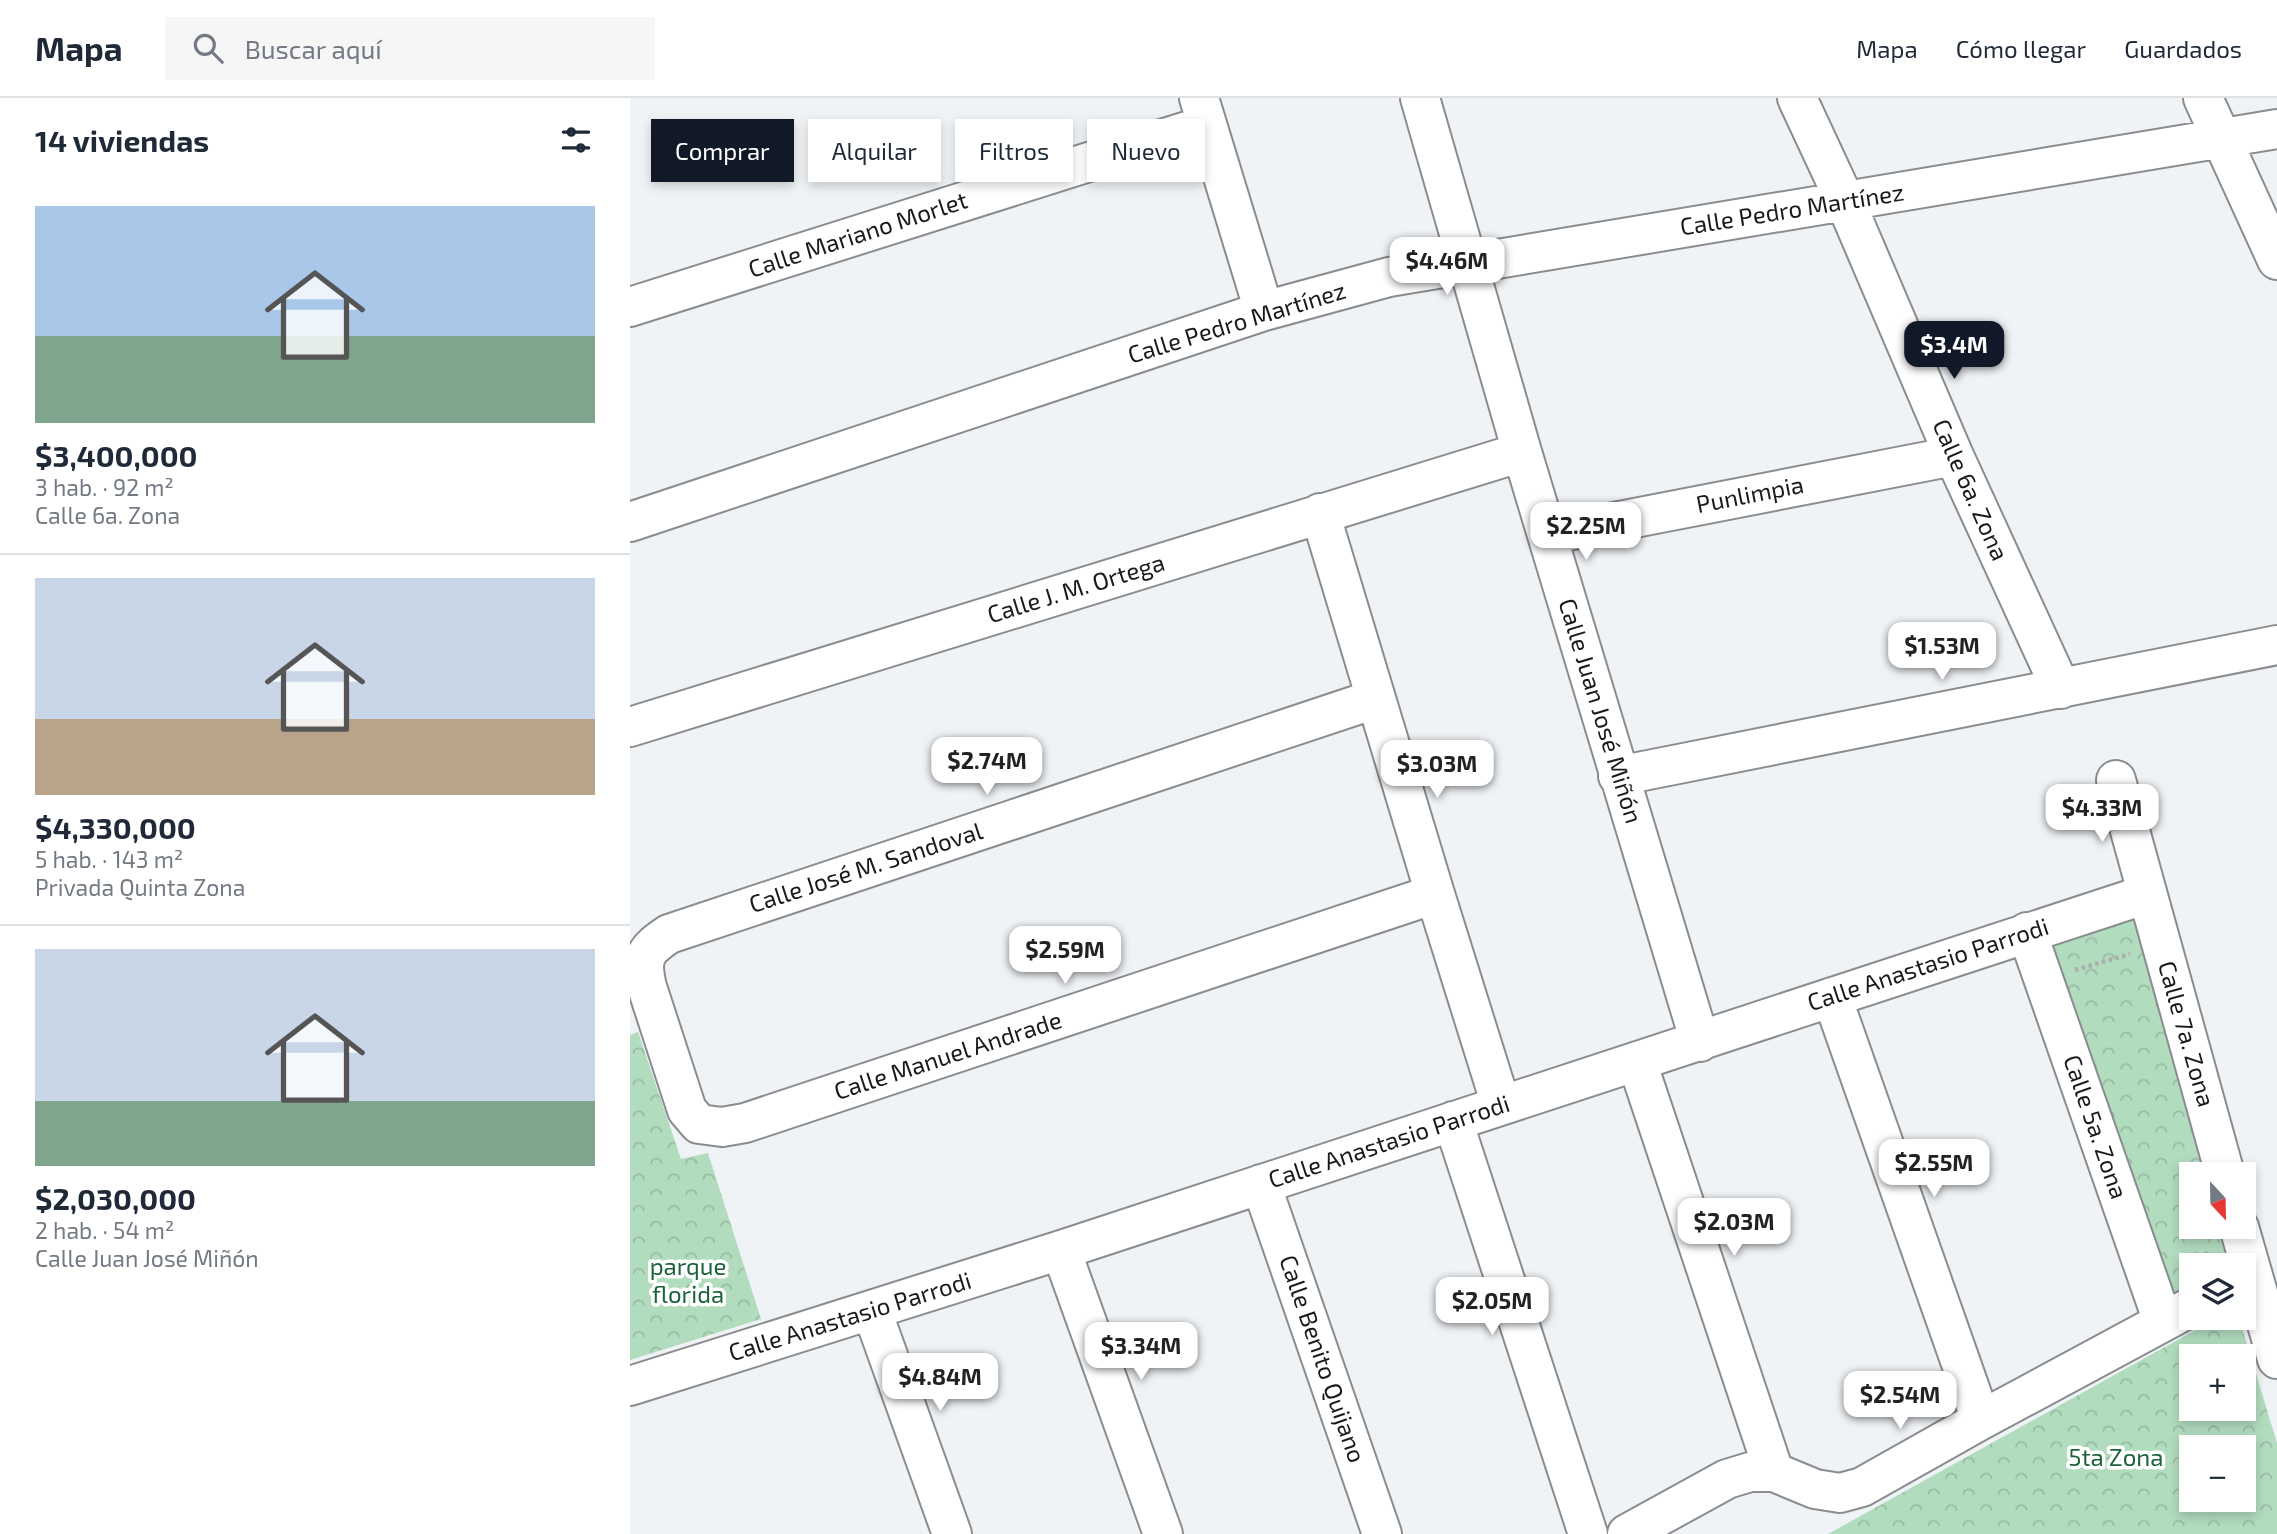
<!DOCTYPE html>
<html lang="es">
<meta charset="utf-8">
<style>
:root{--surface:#fff;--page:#f6f6f7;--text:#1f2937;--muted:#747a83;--line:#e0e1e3;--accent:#111827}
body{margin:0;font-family:"Exo 2",sans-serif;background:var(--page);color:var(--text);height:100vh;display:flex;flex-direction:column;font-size:26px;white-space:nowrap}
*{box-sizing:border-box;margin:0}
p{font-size:23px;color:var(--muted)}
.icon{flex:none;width:38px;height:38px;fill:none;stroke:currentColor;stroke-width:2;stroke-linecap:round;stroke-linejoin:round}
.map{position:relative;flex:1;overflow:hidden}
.details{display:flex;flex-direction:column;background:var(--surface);width:630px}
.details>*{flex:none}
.hud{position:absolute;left:21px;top:21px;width:665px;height:63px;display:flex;gap:14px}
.needle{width:46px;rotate:158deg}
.tools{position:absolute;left:1549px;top:1064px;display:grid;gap:14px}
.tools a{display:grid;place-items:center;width:77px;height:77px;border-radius:0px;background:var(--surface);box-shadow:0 4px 10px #0003;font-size:35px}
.price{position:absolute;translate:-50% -60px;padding:0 16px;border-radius:14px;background:#fff;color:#222;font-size:23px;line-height:46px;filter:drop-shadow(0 2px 4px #0008)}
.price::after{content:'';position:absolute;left:50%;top:42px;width:21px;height:16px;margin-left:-10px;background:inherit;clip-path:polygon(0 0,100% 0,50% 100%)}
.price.active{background:var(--accent);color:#fff}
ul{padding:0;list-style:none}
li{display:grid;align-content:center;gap:14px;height:371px;padding:0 35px}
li+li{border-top:2px solid var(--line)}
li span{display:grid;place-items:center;height:217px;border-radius:0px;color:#555}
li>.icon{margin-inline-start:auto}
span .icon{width:126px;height:126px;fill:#fffc;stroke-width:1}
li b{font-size:30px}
h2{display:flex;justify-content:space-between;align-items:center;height:84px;padding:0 35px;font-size:30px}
.chip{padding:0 24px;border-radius:0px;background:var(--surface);box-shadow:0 4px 10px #0003;font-size:24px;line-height:63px}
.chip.active{background:var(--accent);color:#fff}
header{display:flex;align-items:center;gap:42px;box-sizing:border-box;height:98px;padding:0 35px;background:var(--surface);border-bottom:2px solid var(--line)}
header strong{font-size:33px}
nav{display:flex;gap:38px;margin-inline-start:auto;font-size:24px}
.search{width:490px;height:63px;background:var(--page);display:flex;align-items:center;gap:18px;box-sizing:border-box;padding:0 24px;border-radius:0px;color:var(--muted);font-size:26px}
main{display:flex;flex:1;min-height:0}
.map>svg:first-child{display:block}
</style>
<header>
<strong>Mapa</strong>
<div class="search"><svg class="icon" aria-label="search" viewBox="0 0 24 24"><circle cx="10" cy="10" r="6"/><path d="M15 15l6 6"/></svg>Buscar aquí</div>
<nav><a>Mapa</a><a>Cómo llegar</a><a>Guardados</a></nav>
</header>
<main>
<section class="details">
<h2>14 viviendas<svg class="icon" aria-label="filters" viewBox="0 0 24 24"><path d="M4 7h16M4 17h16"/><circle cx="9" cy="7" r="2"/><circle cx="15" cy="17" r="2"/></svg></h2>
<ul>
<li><span style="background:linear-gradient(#a9c7e8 60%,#7fa58c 0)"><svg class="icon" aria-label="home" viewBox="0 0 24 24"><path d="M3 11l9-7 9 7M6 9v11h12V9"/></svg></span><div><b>$3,400,000</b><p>3 hab. · 92 m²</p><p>Calle 6a. Zona</p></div></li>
<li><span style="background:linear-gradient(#c9d6e8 65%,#b9a48a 0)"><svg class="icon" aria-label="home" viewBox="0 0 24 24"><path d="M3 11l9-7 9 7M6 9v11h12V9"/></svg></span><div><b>$4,330,000</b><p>5 hab. · 143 m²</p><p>Privada Quinta Zona</p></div></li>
<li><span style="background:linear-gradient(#c9d6e8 70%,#7fa58c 0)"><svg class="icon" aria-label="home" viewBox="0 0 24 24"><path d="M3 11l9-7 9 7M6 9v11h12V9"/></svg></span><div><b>$2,030,000</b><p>2 hab. · 54 m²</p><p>Calle Juan José Miñón</p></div></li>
</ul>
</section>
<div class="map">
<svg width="1647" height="1436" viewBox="0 0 1647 1436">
<defs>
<pattern id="park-crowns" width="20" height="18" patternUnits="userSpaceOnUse" patternTransform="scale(1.75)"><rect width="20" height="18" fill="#b1dcbe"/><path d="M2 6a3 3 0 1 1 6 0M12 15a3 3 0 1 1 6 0" fill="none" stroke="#98bca3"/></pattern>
</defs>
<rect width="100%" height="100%" fill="#f0f3f6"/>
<path fill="url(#park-crowns)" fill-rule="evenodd" d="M 1517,796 L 1595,1076 L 1561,1076 L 1561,1129 L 1609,1129 L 1614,1167 L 1561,1167 L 1561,1209 L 1533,1224 L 1397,834 Z
M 8,934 L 51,1061 L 78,1055 L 131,1221 L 0,1262 L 0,937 Z
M 1587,1220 L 1609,1220 L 1647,1345 L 1647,1436 L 1198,1436 ZM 1561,1258 L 1614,1258 L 1614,1311 L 1561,1311 ZM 1561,1349 L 1614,1349 L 1614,1402 L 1561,1402 Z"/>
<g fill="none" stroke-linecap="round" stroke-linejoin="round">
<defs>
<path id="minor" d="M 569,0 L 634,213
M 790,0 L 892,354 L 1070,944
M 1167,0 L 1215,103 L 1324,358 L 1431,591
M 1573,0 L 1647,162
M 0,209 L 576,27
M 690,415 L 805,796 L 871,1007
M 0,424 L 634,213 L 759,179 L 1647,31
M 917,437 L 1324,358
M 745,601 L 39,836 C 15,852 10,859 17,889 L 57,1012 L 69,1026 L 92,1029 L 115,1025 L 805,796
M 0,629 L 892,354
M 988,678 L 1647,547
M 1486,682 L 1595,1076
M 1397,834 L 1533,1224
M 1202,899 L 1351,1322
M 1007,964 L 1144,1374
M 823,1023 L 958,1436
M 631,1086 L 752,1436
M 1609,1129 L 1647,1261
M 431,1152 L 533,1436
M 242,1213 L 322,1436
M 0,1288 L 431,1152 L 1517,796
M 997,1436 L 1097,1381 L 1120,1374 L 1144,1374 L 1185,1391 L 1210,1395 L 1232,1389 L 1351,1322 L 1561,1209"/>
</defs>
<use href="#minor" stroke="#8a8c8f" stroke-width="42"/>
<path stroke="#abaeb0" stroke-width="4.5" stroke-dasharray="3.5 3.5" stroke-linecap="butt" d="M 1445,872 L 1500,856
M 1549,1167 L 1576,1156 L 1577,1152"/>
<use href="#minor" stroke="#fff" stroke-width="38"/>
</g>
<g text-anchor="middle" stroke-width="7" stroke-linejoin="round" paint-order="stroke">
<g font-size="24" fill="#191a1b" stroke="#fff">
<text transform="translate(1162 112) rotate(-9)" y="8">Calle Pedro Martínez</text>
<text transform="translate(228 137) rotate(-18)" y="8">Calle Mariano Morlet</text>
<text transform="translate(607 225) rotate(-17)" y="8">Calle Pedro Martínez</text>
<text transform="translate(1340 392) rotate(66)" y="8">Calle 6a. Zona</text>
<text transform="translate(1120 397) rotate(-11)" y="8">Punlimpia</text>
<text transform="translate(446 491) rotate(-17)" y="8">Calle J. M. Ortega</text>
<text transform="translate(970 613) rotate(73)" y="8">Calle Juan José Miñón</text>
<text transform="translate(236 770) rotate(-18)" y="8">Calle José M. Sandoval</text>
<text transform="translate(1298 867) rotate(-18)" y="8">Calle Anastasio Parrodi</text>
<text transform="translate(1556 936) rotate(74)" y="8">Calle 7a. Zona</text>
<text transform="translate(318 958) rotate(-18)" y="8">Calle Manuel Andrade</text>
<text transform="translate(1465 1029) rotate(71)" y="8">Calle 5a. Zona</text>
<text transform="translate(759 1044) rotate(-18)" y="8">Calle Anastasio Parrodi</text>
<text transform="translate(220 1219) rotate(-17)" y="8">Calle Anastasio Parrodi</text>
<text transform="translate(692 1261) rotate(71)" y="8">Calle Benito Quijano</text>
</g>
<g font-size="24" fill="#1c633a" stroke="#fff">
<text x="58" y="1177">parque<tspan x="58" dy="28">florida</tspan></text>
<text x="1486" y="1368">5ta Zona</text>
</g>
</g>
</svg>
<div class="tools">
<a><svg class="needle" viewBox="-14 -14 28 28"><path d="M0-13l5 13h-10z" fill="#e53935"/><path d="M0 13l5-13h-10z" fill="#747a83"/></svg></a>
<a><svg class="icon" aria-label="layers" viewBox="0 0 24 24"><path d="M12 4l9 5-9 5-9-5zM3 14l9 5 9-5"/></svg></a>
<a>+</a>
<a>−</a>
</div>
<b class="price" style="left:817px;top:199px">$4.46M</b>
<b class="price active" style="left:1324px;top:283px">$3.4M</b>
<b class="price" style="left:956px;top:464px">$2.25M</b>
<b class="price" style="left:1312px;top:584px">$1.53M</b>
<b class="price" style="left:357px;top:699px">$2.74M</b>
<b class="price" style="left:807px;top:702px">$3.03M</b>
<b class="price" style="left:1472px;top:746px">$4.33M</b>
<b class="price" style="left:435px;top:888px">$2.59M</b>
<b class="price" style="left:1304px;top:1101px">$2.55M</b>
<b class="price" style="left:1104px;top:1160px">$2.03M</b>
<b class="price" style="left:862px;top:1239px">$2.05M</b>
<b class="price" style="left:511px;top:1284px">$3.34M</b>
<b class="price" style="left:310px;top:1315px">$4.84M</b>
<b class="price" style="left:1270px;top:1333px">$2.54M</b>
<div class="hud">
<a class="chip active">Comprar</a>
<a class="chip">Alquilar</a>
<a class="chip">Filtros</a>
<a class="chip">Nuevo</a>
</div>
</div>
</main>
